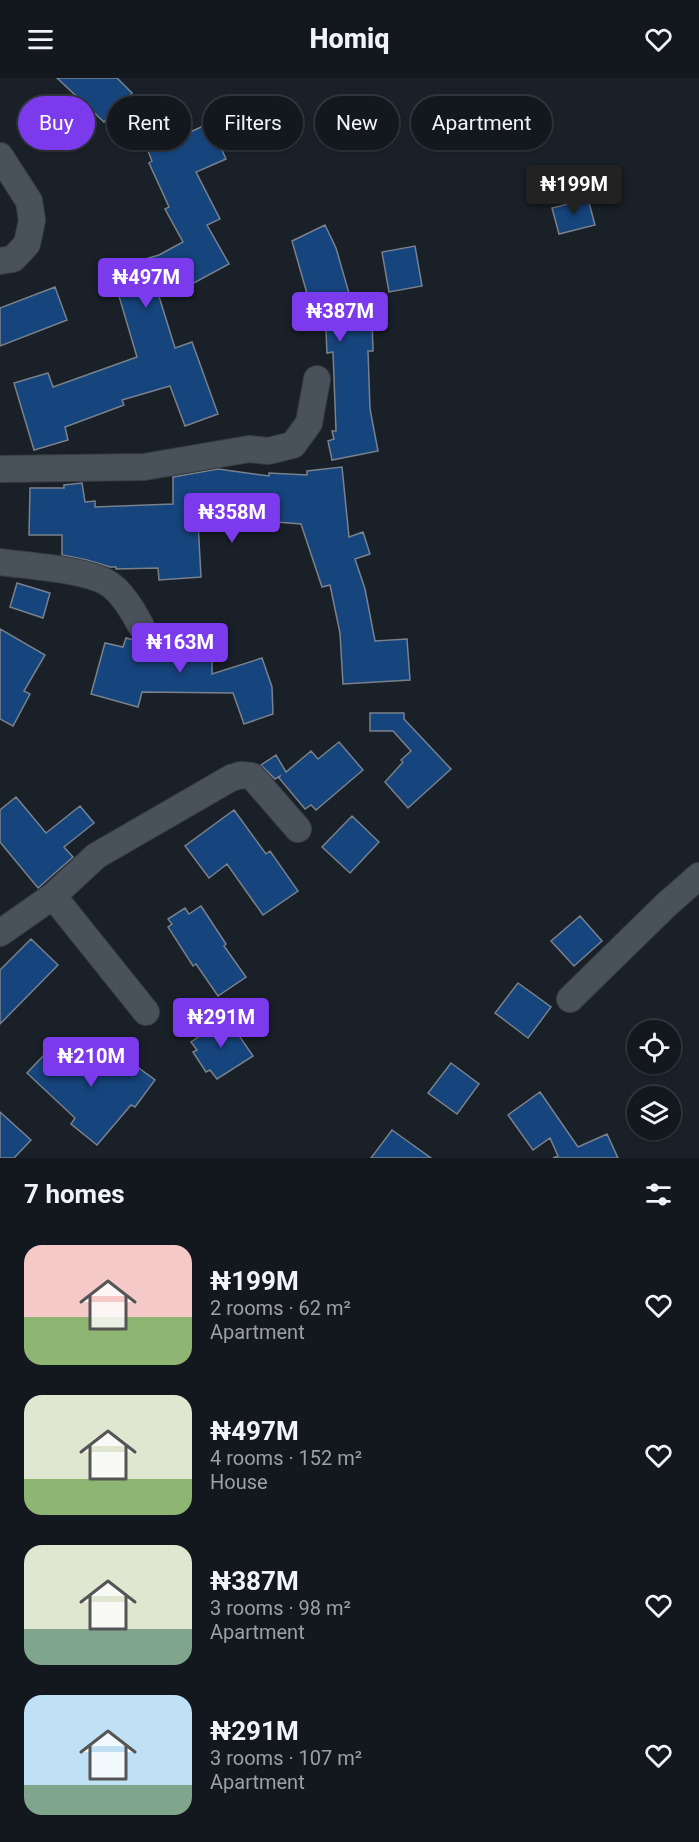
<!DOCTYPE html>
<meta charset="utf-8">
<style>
:root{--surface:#13181e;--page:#20252b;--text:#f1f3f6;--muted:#9da0a4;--line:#32373c;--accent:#7c3aed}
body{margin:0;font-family:Roboto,sans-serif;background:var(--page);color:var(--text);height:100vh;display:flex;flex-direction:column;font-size:22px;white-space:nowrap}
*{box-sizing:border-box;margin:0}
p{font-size:20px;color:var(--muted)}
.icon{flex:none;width:33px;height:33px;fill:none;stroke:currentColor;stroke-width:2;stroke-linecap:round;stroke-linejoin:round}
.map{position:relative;height:1080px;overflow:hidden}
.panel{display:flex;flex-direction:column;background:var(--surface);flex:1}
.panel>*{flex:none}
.top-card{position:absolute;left:18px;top:18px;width:663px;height:54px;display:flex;gap:12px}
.controls{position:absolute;left:627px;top:942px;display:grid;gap:12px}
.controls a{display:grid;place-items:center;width:54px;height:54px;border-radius:50%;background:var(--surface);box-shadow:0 2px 4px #0004,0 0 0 2px var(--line);font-size:30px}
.price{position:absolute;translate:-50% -51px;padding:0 14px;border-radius:6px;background:var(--accent);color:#fff;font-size:20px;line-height:39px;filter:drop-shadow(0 2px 3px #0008)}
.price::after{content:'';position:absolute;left:50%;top:36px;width:18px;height:14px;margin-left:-9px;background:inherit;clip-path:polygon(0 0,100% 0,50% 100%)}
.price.selected{background:#222;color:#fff}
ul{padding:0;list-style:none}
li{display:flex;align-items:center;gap:18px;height:150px;padding:0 24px}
li span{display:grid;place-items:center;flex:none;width:168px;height:120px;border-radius:18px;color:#555}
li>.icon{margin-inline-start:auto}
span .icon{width:72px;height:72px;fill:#fffc;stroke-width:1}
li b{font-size:26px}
h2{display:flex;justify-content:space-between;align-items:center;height:72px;padding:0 24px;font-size:26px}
.pill{padding:0 21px;border-radius:27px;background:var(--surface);box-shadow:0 2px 4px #0004,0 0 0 2px var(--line);font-size:21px;line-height:54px}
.pill.selected{background:var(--accent);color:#fff}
header{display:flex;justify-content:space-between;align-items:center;height:78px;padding:0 24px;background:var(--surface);font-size:27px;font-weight:800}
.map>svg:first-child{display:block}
</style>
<header><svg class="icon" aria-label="menu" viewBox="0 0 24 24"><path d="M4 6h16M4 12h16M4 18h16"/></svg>Homiq<svg class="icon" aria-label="heart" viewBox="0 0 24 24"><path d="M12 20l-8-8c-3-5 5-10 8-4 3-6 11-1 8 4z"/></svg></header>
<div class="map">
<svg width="699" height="1080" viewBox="0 0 699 1080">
<rect width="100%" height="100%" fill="#192028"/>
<path fill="#16447c" stroke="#79818c" stroke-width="1.5" d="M 57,0 L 117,0 L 132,15 L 104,44 Z
M 210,45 L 226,81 L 196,94 L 220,141 L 207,147 L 229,186 L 192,206 L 187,196 L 157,212 L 175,270 L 192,264 L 218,336 L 185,348 L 170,308 L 122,322 L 124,327 L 65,349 L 68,362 L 34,372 L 14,305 L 48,295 L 53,309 L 137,279 L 111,191 L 159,177 L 183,164 L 165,131 L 169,129 L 149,85 L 152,83 L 148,73 Z
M 588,121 L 595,147 L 559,156 L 552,130 Z
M 325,147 L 336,170 L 357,243 L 372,242 L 373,273 L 368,273 L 370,331 L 378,373 L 332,382 L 328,363 L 334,361 L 332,353 L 336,353 L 333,274 L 327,275 L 325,229 L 312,233 L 292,163 Z
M 415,168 L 422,208 L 389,214 L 382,174 Z
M 55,209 L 67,242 L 0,268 L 0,230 Z
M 342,389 L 349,459 L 363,454 L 370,476 L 355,481 L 365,511 L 375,563 L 407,561 L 410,602 L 343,606 L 340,555 L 330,507 L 322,509 L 301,446 L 265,443 L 266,434 L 209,427 L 208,444 L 198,444 L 201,499 L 159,502 L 158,490 L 116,491 L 116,489 L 110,489 L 87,482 L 62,477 L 62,457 L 29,457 L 30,410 L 64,410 L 64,407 L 82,405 L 85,424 L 95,423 L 95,429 L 173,426 L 173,399 L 218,391 L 269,398 L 269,395 L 307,397 L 307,393 Z
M 17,505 L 50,515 L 43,540 L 10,529 Z
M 0,551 L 45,577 L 24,613 L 30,616 L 13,648 L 0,641 Z
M 167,554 L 205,554 L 204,579 L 212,579 L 212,596 L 262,580 L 272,609 L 273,636 L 244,646 L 233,615 L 142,614 L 138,629 L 91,616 L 105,565 L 123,569 L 126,560 L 167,571 Z
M 370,635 L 404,635 L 404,641 L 451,691 L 408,730 L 385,704 L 403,684 L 401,682 L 411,673 L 393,653 L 370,653 Z
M 339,664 L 363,692 L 316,732 L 311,727 L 305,731 L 279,700 L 280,698 L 275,701 L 261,687 L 276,677 L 286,694 L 311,673 L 318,681 Z
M 16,719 L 46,755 L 80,728 L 94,745 L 64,769 L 73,779 L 38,810 L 0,764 L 0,732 Z
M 234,732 L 266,776 L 270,773 L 298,813 L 263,837 L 227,786 L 209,800 L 185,768 Z
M 352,738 L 379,764 L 350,795 L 322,769 Z
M 201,828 L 226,866 L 224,868 L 246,899 L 218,918 L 196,886 L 193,888 L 168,849 L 172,846 L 168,841 L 185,830 L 189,836 Z
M 580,838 L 602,863 L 574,888 L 551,863 Z
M 31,861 L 58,887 L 0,946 L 0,892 Z
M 518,905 L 551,929 L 528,960 L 495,935 Z
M 227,940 L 253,978 L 217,1001 L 210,992 L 206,994 L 193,974 L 197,972 L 191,964 Z
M 60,960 L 100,997 L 117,974 L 155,1002 L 135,1029 L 131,1027 L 97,1067 L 71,1046 L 75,1040 L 27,995 Z
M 451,985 L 479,1006 L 457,1036 L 428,1015 Z
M 540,1014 L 578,1069 L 607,1056 L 618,1080 L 553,1080 L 558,1078 L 550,1060 L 533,1072 L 508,1037 Z
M 0,1034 L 31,1062 L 14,1080 L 0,1080 Z
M 392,1052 L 431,1080 L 371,1080 Z"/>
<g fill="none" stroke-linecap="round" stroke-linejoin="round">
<defs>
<path id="minor" d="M 0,78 L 29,123 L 32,142 L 27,166 L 13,181 L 0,183
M 0,391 L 144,389 L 249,371 L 268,373 L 293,367 L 309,345 L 317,301
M 0,484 C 28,488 82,491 106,504 C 121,512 133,533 141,548
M 53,818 L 146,934
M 0,855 L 53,818 L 96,778 L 231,700 L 241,697 L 252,698 L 298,751
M 570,921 L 666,827 L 699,798"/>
</defs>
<use href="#minor" stroke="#393e44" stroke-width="28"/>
<use href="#minor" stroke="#49515a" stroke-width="26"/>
</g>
</svg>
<div class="controls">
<a><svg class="icon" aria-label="locate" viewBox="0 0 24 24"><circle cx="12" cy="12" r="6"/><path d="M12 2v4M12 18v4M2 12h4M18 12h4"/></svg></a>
<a><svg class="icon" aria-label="layers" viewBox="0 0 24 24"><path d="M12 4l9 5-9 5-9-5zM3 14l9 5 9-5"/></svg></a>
</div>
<b class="price selected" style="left:574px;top:138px">₦199M</b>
<b class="price" style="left:146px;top:231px">₦497M</b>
<b class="price" style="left:340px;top:265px">₦387M</b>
<b class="price" style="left:232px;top:466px">₦358M</b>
<b class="price" style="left:180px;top:596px">₦163M</b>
<b class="price" style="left:221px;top:971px">₦291M</b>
<b class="price" style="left:91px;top:1010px">₦210M</b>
<div class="top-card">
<a class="pill selected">Buy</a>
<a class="pill">Rent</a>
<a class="pill">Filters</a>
<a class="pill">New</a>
<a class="pill">Apartment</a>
</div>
</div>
<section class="panel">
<h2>7 homes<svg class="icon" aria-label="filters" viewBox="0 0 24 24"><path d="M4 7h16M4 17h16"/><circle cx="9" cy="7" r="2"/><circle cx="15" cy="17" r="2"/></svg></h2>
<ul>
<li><span style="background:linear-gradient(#f6c9c9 60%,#8fb573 0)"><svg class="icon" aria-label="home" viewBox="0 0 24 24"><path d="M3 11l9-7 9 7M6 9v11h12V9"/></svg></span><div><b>₦199M</b><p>2 rooms · 62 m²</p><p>Apartment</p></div><svg class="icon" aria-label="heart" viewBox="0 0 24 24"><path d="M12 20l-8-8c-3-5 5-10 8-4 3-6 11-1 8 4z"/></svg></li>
<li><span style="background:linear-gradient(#dfe7d0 70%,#8fb573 0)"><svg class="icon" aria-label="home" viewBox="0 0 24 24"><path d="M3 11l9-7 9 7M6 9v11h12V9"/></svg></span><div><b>₦497M</b><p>4 rooms · 152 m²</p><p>House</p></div><svg class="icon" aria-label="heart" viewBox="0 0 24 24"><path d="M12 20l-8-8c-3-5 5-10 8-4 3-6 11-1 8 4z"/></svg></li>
<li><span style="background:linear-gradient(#dfe7d0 70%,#7fa58c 0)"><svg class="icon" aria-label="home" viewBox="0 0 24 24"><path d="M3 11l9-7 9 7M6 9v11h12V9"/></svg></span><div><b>₦387M</b><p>3 rooms · 98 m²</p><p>Apartment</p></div><svg class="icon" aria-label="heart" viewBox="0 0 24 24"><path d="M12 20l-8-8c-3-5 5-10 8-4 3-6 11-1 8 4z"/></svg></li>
<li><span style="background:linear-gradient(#bfe0f5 75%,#7fa58c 0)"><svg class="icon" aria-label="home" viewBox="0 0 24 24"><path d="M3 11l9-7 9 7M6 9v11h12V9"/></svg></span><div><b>₦291M</b><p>3 rooms · 107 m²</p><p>Apartment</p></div><svg class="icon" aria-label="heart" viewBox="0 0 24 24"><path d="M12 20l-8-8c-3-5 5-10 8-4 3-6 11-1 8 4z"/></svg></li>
</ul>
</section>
